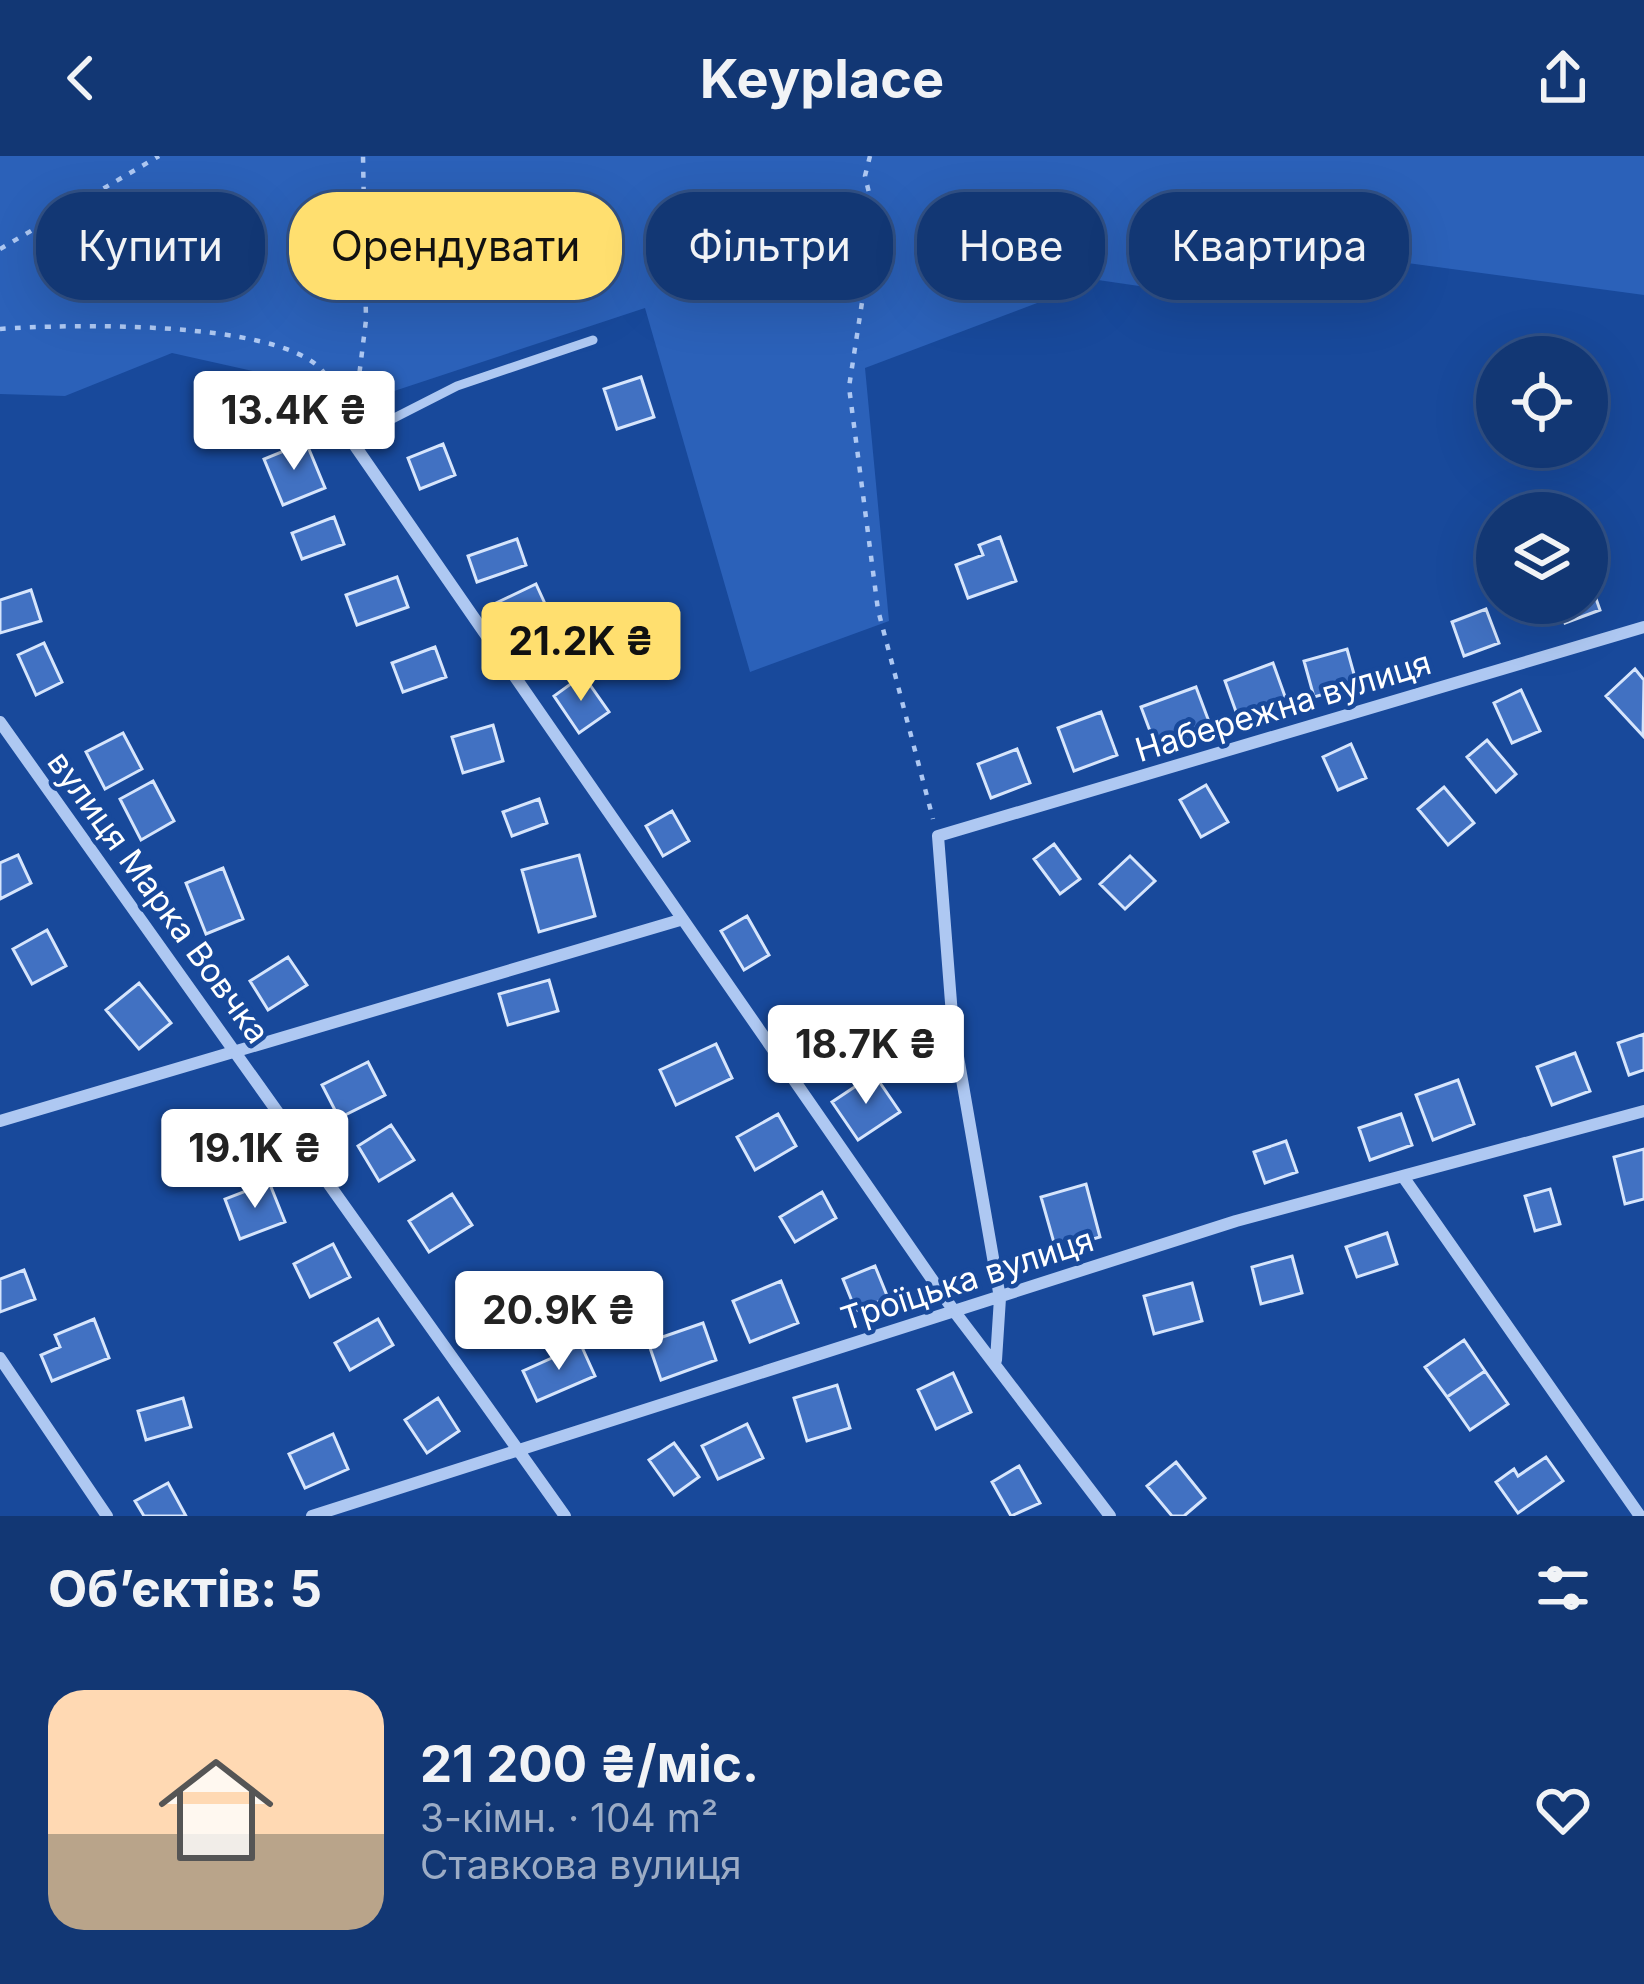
<!DOCTYPE html>
<html lang="uk">
<meta charset="utf-8">
<style>
:root{--surface:#123774;--page:#1f427c;--text:#f1f3f6;--muted:#9cacc5;--line:#315186;--accent:#ffdf6f}
body{margin:0;font-family:Inter,sans-serif;background:var(--page);color:var(--text);height:100vh;display:flex;flex-direction:column;font-size:45px;white-space:nowrap}
*{box-sizing:border-box;margin:0}
p{font-size:39px;color:var(--muted)}
.icon{flex:none;width:66px;height:66px;fill:none;stroke:currentColor;stroke-width:2;stroke-linecap:round;stroke-linejoin:round}
.map{position:relative;height:1360px;overflow:hidden}
.side{display:flex;flex-direction:column;background:var(--surface);flex:1}
.side>*{flex:none}
.top-card{position:absolute;left:36px;top:36px;width:1572px;height:108px;display:flex;gap:24px}
.controls{position:absolute;left:1476px;top:180px;display:grid;gap:24px}
.controls a{display:grid;place-items:center;width:132px;height:132px;border-radius:50%;background:var(--surface);box-shadow:0 12px 48px #0002,0 0 0 3px var(--line);font-size:60px}
.price{position:absolute;translate:-50% -102px;padding:0 27px;border-radius:12px;background:#fff;color:#222;font-size:39px;line-height:78px;filter:drop-shadow(0 3px 6px #0008)}
.price::after{content:'';position:absolute;left:50%;top:72px;width:36px;height:27px;margin-left:-18px;background:inherit;clip-path:polygon(0 0,100% 0,50% 100%)}
.price.on{background:var(--accent);color:#111}
ul{padding:0;list-style:none}
li{display:flex;align-items:center;gap:36px;height:300px;padding:0 48px}
li span{display:grid;place-items:center;flex:none;width:336px;height:240px;border-radius:36px;color:#555}
li>.icon{margin-inline-start:auto}
span .icon{width:144px;height:144px;fill:#fffc;stroke-width:1}
li b{font-size:51px}
h2{display:flex;justify-content:space-between;align-items:center;height:144px;padding:0 48px;font-size:51px}
.tag{padding:0 42px;border-radius:48px;background:var(--surface);box-shadow:0 12px 48px #0002,0 0 0 3px var(--line);font-size:42px;line-height:108px}
.tag.on{background:var(--accent);color:#111}
header{display:flex;justify-content:space-between;align-items:center;height:156px;padding:0 48px;background:var(--surface);font-size:54px;font-weight:700}
.map>svg:first-child{display:block}
</style>
<header><svg class="icon" aria-label="back" viewBox="0 0 24 24"><path d="M15 5l-7 7 7 7"/></svg>Keyplace<svg class="icon" aria-label="share" viewBox="0 0 24 24"><path d="M12 15V3M7 8l5-5 5 5M5 13v7h14v-7"/></svg></header>
<div class="map">
<svg width="1644" height="1360" viewBox="0 0 1644 1360">
<rect width="100%" height="100%" fill="#18499b"/>
<path fill="#2b61b9" d="M 0,0 L 1644,0 L 1644,139 L 1348,99 L 1205,67 L 1228,143 L 1098,124 L 865,212 L 889,465 L 750,516 L 645,152 L 373,242 L 172,197 L 65,240 L 0,238 Z"/>
<path fill="#4171c2" stroke="#d6e5fc" stroke-width="3" d="M 641,221 L 654,261 L 617,273 L 604,233 Z
M 306,286 L 325,332 L 283,349 L 264,303 Z
M 443,288 L 455,319 L 420,333 L 408,302 Z
M 334,361 L 344,388 L 302,403 L 292,377 Z
M 1000,381 L 1016,425 L 968,442 L 956,409 L 983,399 L 979,389 Z
M 517,383 L 526,409 L 477,426 L 468,400 Z
M 1587,417 L 1600,454 L 1565,467 L 1557,447 L 1587,447 Z
M 397,421 L 408,451 L 357,469 L 346,439 Z
M 536,428 L 552,463 L 508,483 L 492,449 Z
M 31,434 L 41,465 L 0,477 L 0,444 Z
M 1486,453 L 1499,487 L 1464,500 L 1452,466 Z
M 44,487 L 62,526 L 36,539 L 18,499 Z
M 435,491 L 446,521 L 403,536 L 392,507 Z
M 1347,493 L 1357,529 L 1314,541 L 1304,505 Z
M 1273,507 L 1287,546 L 1239,564 L 1225,525 Z
M 1635,513 L 1644,524 L 1643,580 L 1606,540 Z
M 583,519 L 609,556 L 579,577 L 554,540 Z
M 1196,531 L 1211,571 L 1156,591 L 1141,551 Z
M 1521,534 L 1540,575 L 1512,587 L 1494,547 Z
M 1101,556 L 1117,599 L 1074,615 L 1058,572 Z
M 493,569 L 503,605 L 463,617 L 452,581 Z
M 123,577 L 142,613 L 105,633 L 86,596 Z
M 1487,584 L 1516,618 L 1496,636 L 1467,601 Z
M 1351,588 L 1366,622 L 1338,634 L 1323,601 Z
M 1017,593 L 1030,627 L 991,642 L 978,608 Z
M 153,625 L 174,665 L 141,684 L 120,643 Z
M 1206,629 L 1228,666 L 1201,681 L 1180,644 Z
M 1444,631 L 1474,667 L 1448,689 L 1418,653 Z
M 539,643 L 547,667 L 512,680 L 503,656 Z
M 672,655 L 689,685 L 663,700 L 646,670 Z
M 1054,688 L 1080,723 L 1060,738 L 1034,703 Z
M 18,699 L 31,727 L 0,743 L 0,707 Z
M 579,699 L 595,760 L 539,776 L 522,714 Z
M 1130,700 L 1155,725 L 1125,753 L 1100,728 Z
M 223,712 L 243,763 L 206,778 L 186,727 Z
M 747,760 L 769,799 L 744,814 L 721,775 Z
M 47,774 L 66,810 L 32,828 L 13,793 Z
M 288,801 L 307,829 L 268,854 L 250,825 Z
M 549,824 L 558,855 L 508,869 L 499,838 Z
M 139,827 L 171,867 L 139,893 L 106,854 Z
M 1644,878 L 1644,914 L 1629,919 L 1618,887 Z
M 716,888 L 732,922 L 676,949 L 660,914 Z
M 1575,897 L 1590,935 L 1552,949 L 1537,911 Z
M 368,906 L 385,939 L 339,962 L 322,929 Z
M 874,918 L 900,956 L 858,984 L 832,946 Z
M 1458,924 L 1474,968 L 1433,984 L 1416,939 Z
M 778,958 L 796,990 L 755,1014 L 737,981 Z
M 1401,958 L 1412,989 L 1370,1004 L 1359,972 Z
M 391,969 L 414,1004 L 379,1025 L 358,990 Z
M 1286,985 L 1297,1016 L 1265,1027 L 1254,996 Z
M 1644,993 L 1644,1043 L 1625,1048 L 1614,1001 Z
M 269,1026 L 285,1066 L 240,1083 L 225,1043 Z
M 1086,1028 L 1100,1081 L 1056,1094 L 1041,1041 Z
M 1550,1033 L 1560,1068 L 1535,1075 L 1525,1040 Z
M 822,1036 L 836,1062 L 795,1086 L 780,1061 Z
M 452,1038 L 472,1069 L 429,1096 L 409,1065 Z
M 1387,1077 L 1397,1108 L 1357,1121 L 1346,1091 Z
M 333,1088 L 350,1121 L 310,1141 L 294,1108 Z
M 1292,1100 L 1302,1137 L 1261,1148 L 1252,1111 Z
M 875,1110 L 888,1142 L 856,1155 L 843,1123 Z
M 24,1114 L 35,1143 L 0,1156 L 0,1123 Z
M 528,1124 L 544,1153 L 492,1182 L 476,1153 Z
M 781,1125 L 798,1167 L 750,1186 L 733,1145 Z
M 1192,1127 L 1202,1165 L 1154,1178 L 1144,1140 Z
M 94,1163 L 109,1202 L 52,1225 L 41,1199 L 60,1191 L 55,1179 Z
M 378,1163 L 393,1189 L 350,1214 L 335,1187 Z
M 703,1167 L 716,1204 L 661,1224 L 648,1186 Z
M 1464,1184 L 1485,1215 L 1447,1241 L 1425,1211 Z
M 581,1189 L 595,1220 L 537,1245 L 523,1215 Z
M 1485,1215 L 1508,1248 L 1470,1274 L 1447,1241 Z
M 953,1217 L 971,1256 L 936,1273 L 918,1234 Z
M 837,1229 L 850,1272 L 807,1285 L 794,1242 Z
M 183,1242 L 191,1271 L 146,1284 L 138,1255 Z
M 438,1242 L 459,1275 L 427,1297 L 405,1264 Z
M 747,1268 L 763,1302 L 718,1323 L 702,1290 Z
M 333,1278 L 348,1313 L 305,1332 L 289,1298 Z
M 674,1287 L 699,1321 L 674,1339 L 649,1304 Z
M 1546,1301 L 1563,1325 L 1518,1357 L 1496,1326 L 1514,1313 L 1518,1320 Z
M 1176,1306 L 1205,1342 L 1184,1360 L 1172,1360 L 1147,1330 Z
M 1019,1310 L 1040,1347 L 1011,1360 L 992,1326 Z
M 168,1327 L 186,1360 L 144,1360 L 135,1345 Z"/>
<g fill="none" stroke-linecap="round" stroke-linejoin="round">
<path stroke="#aec8f2" stroke-width="4.5" stroke-dasharray="6 9" stroke-linecap="butt" d="M 870,0 L 865,20 L 875,62 L 849,231 L 878,454 L 933,663
M 0,93 L 159,0
M 0,173 C 70,168 270,164 320,212 C 333,225 337,246 343,263
M 354,261 L 366,164 L 363,0"/>
<path stroke="#aec8f2" stroke-width="9" d="M 351,284 L 457,230 L 593,184"/>
<path stroke="#aec8f2" stroke-width="12" d="M 351,284 L 954,1155 L 1110,1360
M 0,566 L 565,1360
M 0,965 L 680,764
M 1404,1022 L 1640,1360
M 0,1202 L 107,1360
M 996,1204 L 1000,1142 L 953,872 L 938,680 L 1644,471
M 312,1360 L 1236,1065 L 1644,955"/>
</g>
<g text-anchor="middle" stroke-width="9" stroke-linejoin="round" paint-order="stroke">
<g font-size="33" fill="#fff" stroke="#18499b">
<text transform="translate(1283 550) rotate(-17)" y="12">Набережна вулиця</text>
<text transform="translate(159 741) rotate(54)" y="12">вулиця Марка Вовчка</text>
<text transform="translate(967 1123) rotate(-18)" y="12">Троїцька вулиця</text>
</g>
</g>
</svg>
<div class="controls">
<a><svg class="icon" aria-label="locate" viewBox="0 0 24 24"><circle cx="12" cy="12" r="6"/><path d="M12 2v4M12 18v4M2 12h4M18 12h4"/></svg></a>
<a><svg class="icon" aria-label="layers" viewBox="0 0 24 24"><path d="M12 4l9 5-9 5-9-5zM3 14l9 5 9-5"/></svg></a>
</div>
<b class="price" style="left:294px;top:317px">13.4K ₴</b>
<b class="price on" style="left:581px;top:548px">21.2K ₴</b>
<b class="price" style="left:866px;top:951px">18.7K ₴</b>
<b class="price" style="left:255px;top:1055px">19.1K ₴</b>
<b class="price" style="left:559px;top:1217px">20.9K ₴</b>
<div class="top-card">
<a class="tag">Купити</a>
<a class="tag on">Орендувати</a>
<a class="tag">Фільтри</a>
<a class="tag">Нове</a>
<a class="tag">Квартира</a>
</div>
</div>
<section class="side">
<h2>Об’єктів: 5<svg class="icon" aria-label="filters" viewBox="0 0 24 24"><path d="M4 7h16M4 17h16"/><circle cx="9" cy="7" r="2"/><circle cx="15" cy="17" r="2"/></svg></h2>
<ul>
<li><span style="background:linear-gradient(#ffd9b3 60%,#b9a48a 0)"><svg class="icon" aria-label="home" viewBox="0 0 24 24"><path d="M3 11l9-7 9 7M6 9v11h12V9"/></svg></span><div><b>21 200 ₴/міс.</b><p>3-кімн. · 104 m²</p><p>Ставкова вулиця</p></div><svg class="icon" aria-label="heart" viewBox="0 0 24 24"><path d="M12 20l-8-8c-3-5 5-10 8-4 3-6 11-1 8 4z"/></svg></li>
</ul>
</section>
